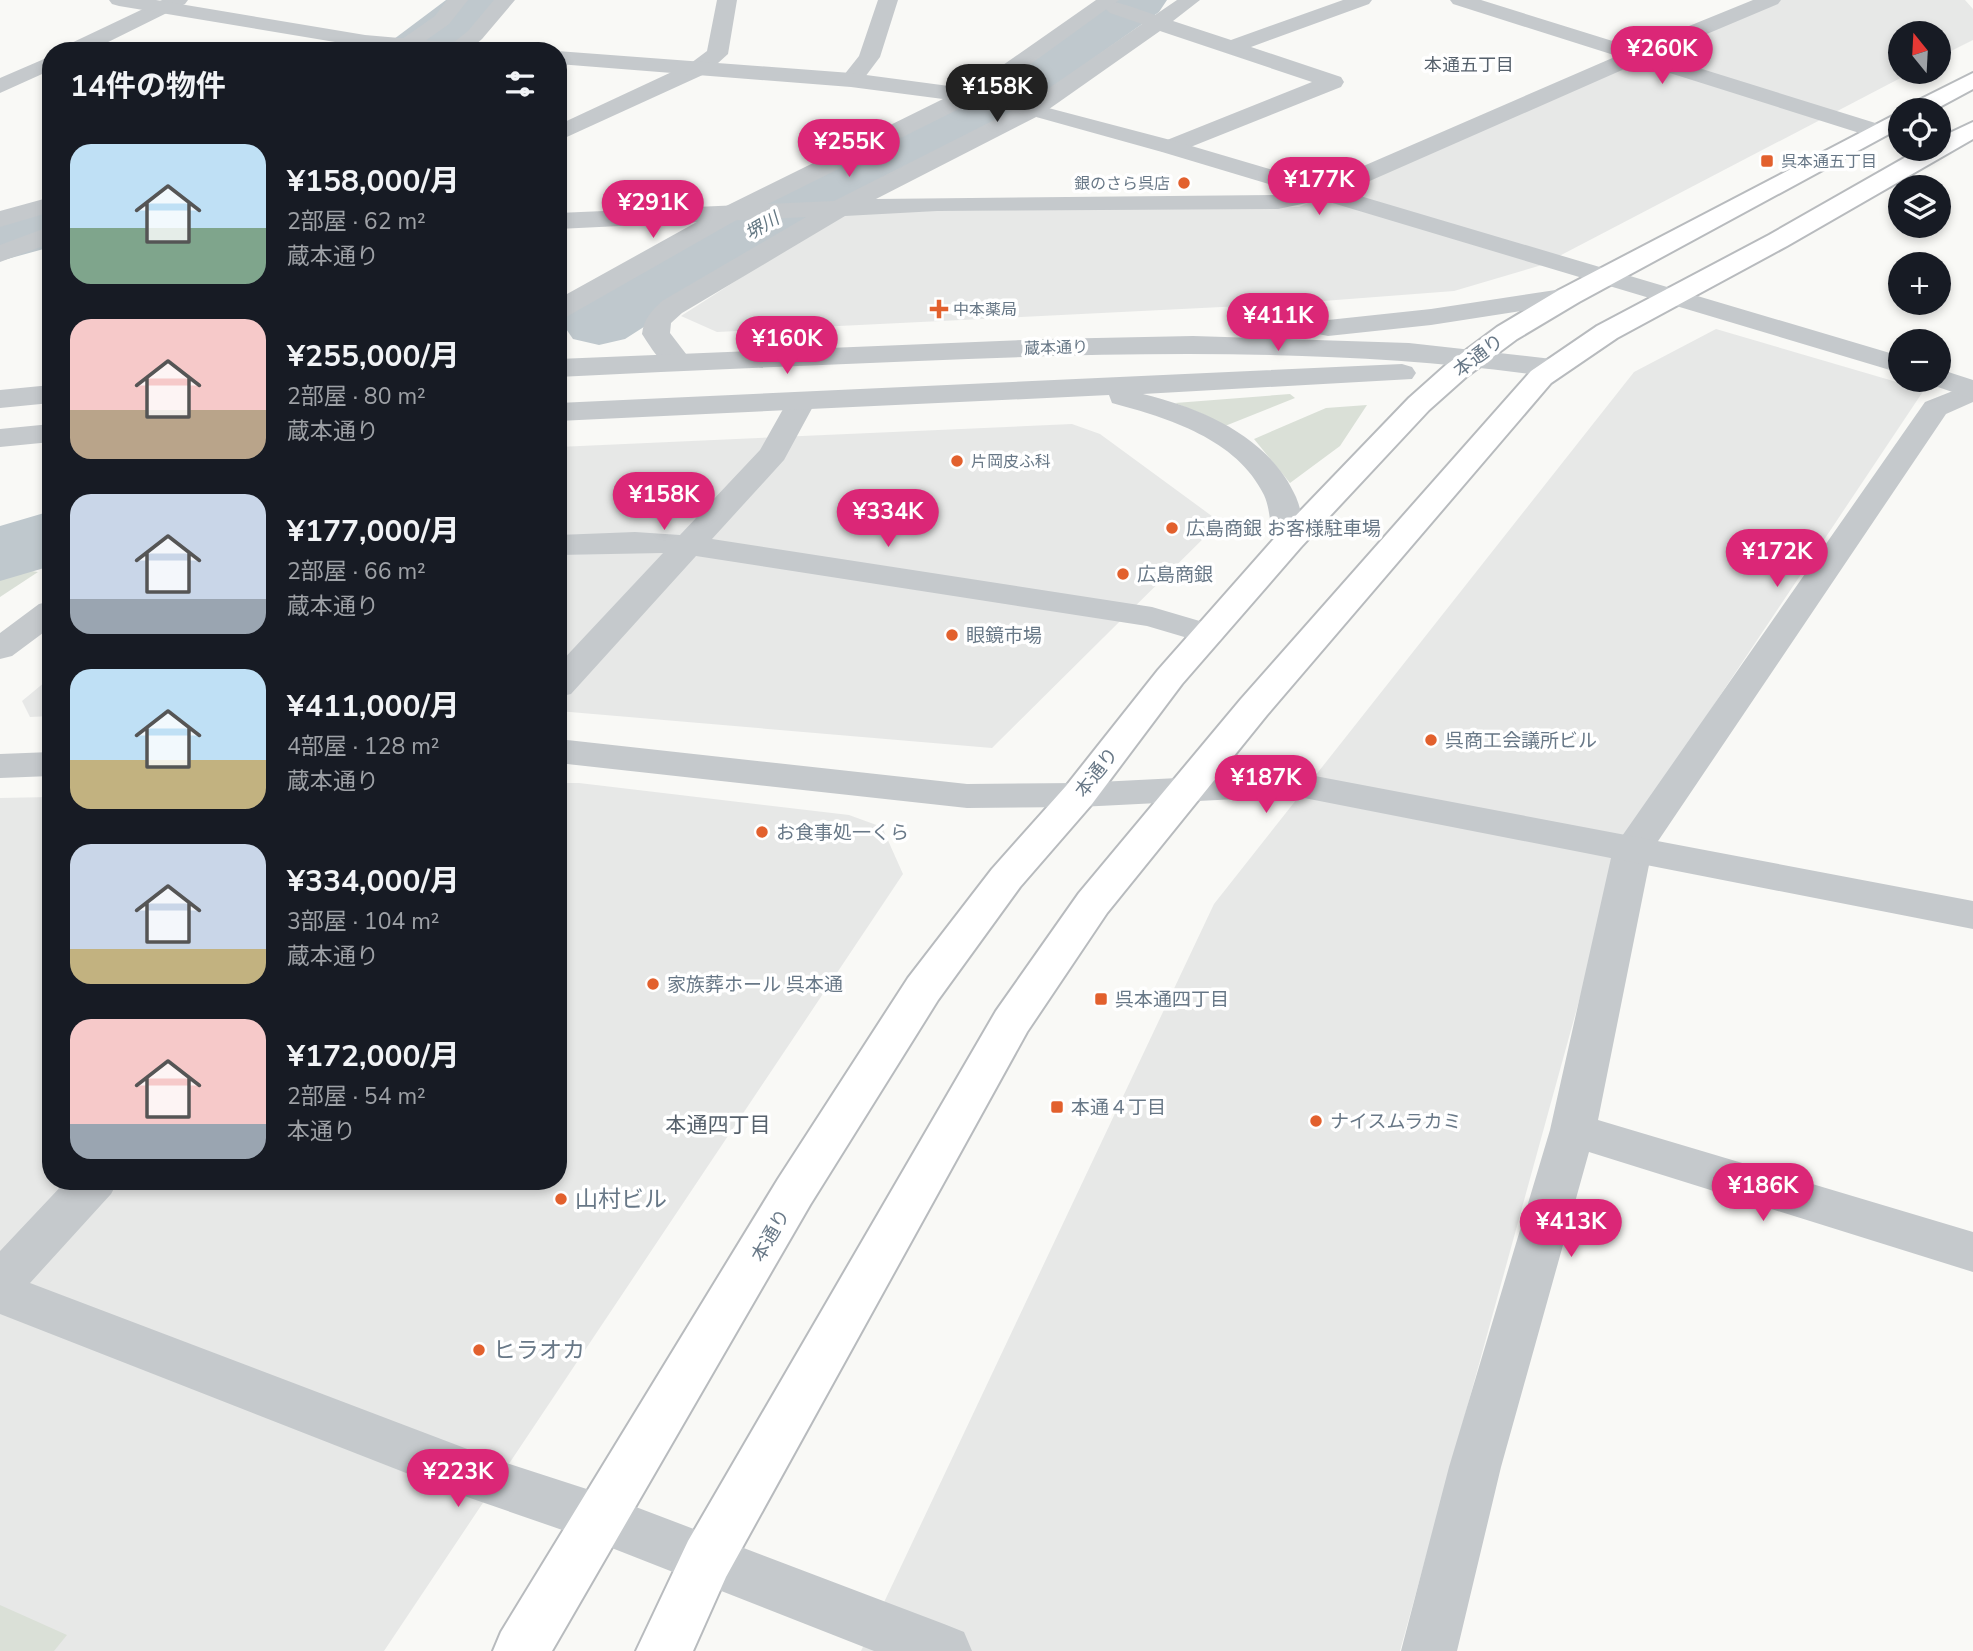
<!DOCTYPE html>
<html lang="ja">
<meta charset="utf-8">
<style>
:root{--surface:#171b24;--page:#242831;--text:#f1f3f6;--muted:#9ea1a6;--accent:#db2777}
body{margin:0;font-family:"Nunito Sans","Noto Sans JP",sans-serif;background:var(--page);color:var(--text);height:100vh;display:flex;flex-direction:column;font-size:26px;white-space:nowrap}
*{box-sizing:border-box;margin:0}
p{font-size:23px;color:var(--muted)}
.icon{flex:none;width:38px;height:38px;fill:none;stroke:currentColor;stroke-width:2;stroke-linecap:round;stroke-linejoin:round}
.map{position:relative;flex:1;overflow:hidden}
.panel{position:absolute;left:42px;top:42px;width:525px;height:1148px;display:flex;flex-direction:column;background:var(--surface);border-radius:28px;box-shadow:0 4px 10px #0003}
.panel>*{flex:none}
.needle{width:46px;rotate:342deg}
.controls{position:absolute;left:1888px;top:21px;display:grid;gap:14px}
.controls a{display:grid;place-items:center;width:63px;height:63px;border-radius:50%;background:var(--surface);box-shadow:0 4px 10px #0003;font-size:35px}
.price{position:absolute;translate:-50% -60px;padding:0 16px;border-radius:24px;background:var(--accent);color:#fff;font-size:23px;line-height:46px;filter:drop-shadow(0 2px 4px #0008)}
.price::after{content:'';position:absolute;left:50%;top:42px;width:21px;height:16px;margin-left:-10px;background:inherit;clip-path:polygon(0 0,100% 0,50% 100%)}
.price.active{background:#222;color:#fff}
ul{padding:0;list-style:none}
li{display:flex;align-items:center;gap:21px;height:175px;padding:0 28px}
li span{display:grid;place-items:center;flex:none;width:196px;height:140px;border-radius:21px;color:#555}
li>.icon{margin-inline-start:auto}
span .icon{width:84px;height:84px;fill:#fffc;stroke-width:1}
li b{font-size:30px}
h2{display:flex;justify-content:space-between;align-items:center;height:84px;padding:0 28px;font-size:30px}
.map>svg:first-child{display:block}
</style>
<div class="map">
<svg width="1973" height="1651" viewBox="0 0 1973 1651">
<rect width="100%" height="100%" fill="#f9f9f6"/>
<path fill="#e7e8e7" d="M 1765,0 L 1965,0 L 1973,9 L 1973,40 L 1939,57 L 1939,33 L 1900,33 L 1900,72 L 1912,72 L 1542,265 L 1454,291 L 1284,304 L 717,332 L 681,316 L 843,212 L 1299,207 Z
M 1716,329 L 1924,390 L 1623,841 L 1400,1651 L 861,1651 L 1214,904 L 1634,372 Z
M 1072,424 L 1100,434 L 1220,522 L 992,748 L 558,711 L 558,447 Z
M 51,677 L 51,716 L 30,717 L 22,701 Z
M 558,783 L 579,783 L 849,815 L 882,827 L 903,874 L 384,1651 L 0,1651 L 0,798 L 51,797 L 51,1181 L 558,1181 Z"/>
<path fill="#dae0d7" d="M 1290,394 L 1295,398 L 1225,426 L 1205,415 L 1175,403 Z
M 1367,405 L 1340,446 L 1290,483 L 1254,439 L 1326,408 Z
M 25,570 L 38,572 L 0,597 L 0,578 Z
M 0,1605 L 67,1635 L 54,1651 L 0,1651 Z"/>
<g fill="none" stroke-linecap="round" stroke-linejoin="round">
<path fill="#bfc8cd" fill-rule="evenodd" d="M 446,0 L 503,0 L 481,29 L 451,51 L 385,51 L 394,39 Z
M 1103,0 L 1167,0 L 1159,12 L 1001,124 L 906,168 L 783,238 L 625,339 L 599,345 L 573,339 L 562,323 L 573,307 L 735,210 L 860,140 L 957,98 Z
M 51,205 L 51,247 L 0,261 L 0,218 Z
M 51,511 L 51,566 L 0,581 L 0,526 Z"/>
<defs>
<path id="trunk" d="M 1973,73 L 1973,89 L 1934,110 L 1906,110 L 1909,105 Z
M 1900,112 L 1900,128 L 1579,302 L 1517,339 L 1466,377 L 1429,410 L 1301,547 L 1182,684 L 1092,804 L 1020,887 L 938,1000 L 810,1205 L 552,1651 L 493,1651 L 501,1632 L 778,1179 L 908,978 L 992,869 L 1066,786 L 1158,670 L 1279,533 L 1409,398 L 1446,365 L 1497,327 L 1559,290 Z
M 1973,122 L 1973,139 L 1787,246 L 1617,338 L 1551,383 L 1267,715 L 1107,913 L 1027,1032 L 726,1577 L 693,1651 L 636,1651 L 688,1541 L 996,1011 L 1079,893 L 1241,699 L 1531,371 L 1597,326 L 1769,235 L 1920,149 L 1939,149 L 1939,138 Z"/>
</defs>
<use href="#trunk" stroke="#b8bbbe" stroke-width="4"/>
<path fill="#c5c9cc" fill-rule="evenodd" d="M 162,0 L 188,0 L 185,4 L 90,51 L 62,51 L 65,46 Z
M 447,0 L 468,0 L 449,24 L 411,51 L 385,51 L 435,16 Z
M 494,0 L 515,0 L 482,39 L 468,51 L 443,51 L 468,31 Z
M 717,0 L 737,0 L 728,54 L 707,73 L 558,141 L 558,125 L 691,63 L 707,51 Z
M 878,0 L 898,0 L 880,57 L 859,85 L 843,85 L 840,80 L 859,56 Z
M 1096,0 C 1118,0 1134,8 1155,15 L 1177,0 L 1200,0 L 1173,21 L 1231,40 L 1343,0 L 1372,0 L 1369,4 L 1251,47 L 1341,77 L 1344,82 L 1341,87 L 1178,152 L 1162,152 L 1158,147 L 1162,142 L 1312,82 L 1160,31 L 1042,114 L 876,199 L 1278,195 L 1315,187 L 1617,56 L 1453,4 L 1450,0 L 1481,0 L 1635,48 L 1753,0 L 1781,0 L 1778,4 L 1657,55 L 1885,126 L 1889,131 L 1885,136 L 1869,136 L 1638,63 L 1331,198 L 1278,209 L 937,211 L 845,216 L 682,313 L 671,323 L 670,333 L 693,363 L 689,369 C 666,375 654,352 642,334 C 644,318 651,312 662,301 L 806,217 L 558,229 L 558,213 L 834,201 L 1026,104 L 1142,24 L 1110,13 Z
M 51,56 L 51,70 L 0,93 L 0,78 Z
M 51,197 L 51,212 L 0,227 L 0,211 Z
M 51,226 L 51,243 L 0,262 L 0,245 Z
M 1973,383 L 1973,402 L 1946,414 L 1652,850 L 1598,1120 L 1973,1232 L 1973,1272 L 1589,1152 L 1501,1467 L 1457,1651 L 1401,1651 L 1449,1467 L 1550,1130 L 1613,849 L 1925,402 Z
M 801,392 L 811,395 L 816,401 L 784,460 L 712,539 L 1152,607 L 1220,627 L 1225,634 L 1220,641 L 1208,644 L 1147,626 L 696,556 L 571,694 L 558,697 L 558,665 L 663,553 L 558,555 L 558,535 L 635,532 L 680,535 L 760,450 L 791,395 Z
M 66,1181 L 118,1181 L 111,1194 L 30,1283 L 491,1458 L 599,1493 L 944,1624 L 964,1632 L 972,1651 L 874,1651 L 594,1541 L 470,1498 L 0,1314 L 0,1251 Z"/>
<path fill="#c5c9cc" fill-rule="evenodd" d="M 109,0 L 156,0 L 365,35 L 480,45 L 488,46 L 491,51 L 403,51 L 365,47 L 119,6 L 112,4 Z
M 1096,0 L 1119,0 L 991,93 L 1178,142 L 1900,356 L 1900,373 L 1162,152 L 1029,115 L 971,103 L 740,218 L 568,316 L 558,318 L 558,299 L 722,208 L 943,99 L 851,87 L 558,64 L 557,51 L 851,73 L 964,88 L 983,79 Z
M 1569,288 L 1579,290 L 1582,296 L 1579,302 L 1431,325 L 1328,336 L 1318,334 L 1314,328 L 1318,322 L 1328,320 L 1431,309 Z
M 1193,336 L 1409,343 L 1552,359 L 1562,362 L 1566,368 L 1562,374 L 1552,377 C 1341,347 1130,352 918,361 C 798,366 678,371 558,377 L 558,359 L 1048,339 Z
M 1402,364 L 1412,367 L 1416,373 L 1412,379 L 1143,394 C 1204,409 1269,437 1296,497 C 1302,511 1303,526 1306,540 L 1301,547 L 1290,550 L 1279,547 C 1268,532 1272,512 1264,495 C 1237,439 1168,418 1112,403 L 1109,395 L 558,421 L 558,403 Z
M 1939,369 L 1973,380 L 1973,399 L 1929,384 L 1926,380 L 1939,380 Z
M 51,385 L 51,403 L 0,408 L 0,390 Z
M 51,424 L 51,442 L 0,447 L 0,429 Z
M 51,601 L 51,627 L 12,656 L 0,659 L 0,633 L 39,604 Z
M 558,739 L 967,784 L 1079,783 L 1294,772 L 1973,901 L 1973,929 L 1294,796 L 1079,807 L 967,808 L 558,763 Z
M 51,752 L 51,776 L 0,778 L 0,754 Z"/>
<use href="#trunk" fill="#fff" fill-rule="evenodd"/>
</g>
<g fill="#e2602d" stroke="#fff" stroke-width="2.5">
<rect x="1760" y="154" width="14" height="14" rx="3.5"/>
<circle cx="1184" cy="183" r="7"/>
<path d="M935.5 298.5h7v7h7v7h-7v7h-7v-7h-7v-7h7z"/>
<circle cx="957" cy="461" r="7"/>
<circle cx="1172" cy="528" r="7"/>
<circle cx="1123" cy="574" r="7"/>
<circle cx="952" cy="635" r="7"/>
<circle cx="1431" cy="740" r="7"/>
<circle cx="762" cy="832" r="7"/>
<circle cx="653" cy="984" r="7"/>
<rect x="1094" y="992" width="14" height="14" rx="3.5"/>
<rect x="1050" y="1100" width="14" height="14" rx="3.5"/>
<circle cx="1316" cy="1121" r="7"/>
<circle cx="561" cy="1199" r="7"/>
<circle cx="479" cy="1350" r="7"/>
</g>
<g text-anchor="middle" stroke-width="7" stroke-linejoin="round" paint-order="stroke">
<g font-size="16" fill="#687887" stroke="#fff" text-anchor="start">
<text x="1781" y="167">呉本通五丁目</text>
<text x="1170" y="189" text-anchor="end">銀のさら呉店</text>
<text x="953" y="315">中本薬局</text>
<text x="971" y="467">片岡皮ふ科</text>
</g>
<g font-size="16" fill="#687887" stroke="#fff">
<text transform="translate(1056 347) rotate(-2)" y="6">蔵本通り</text>
</g>
<g font-size="18" fill="#56616c" stroke="#fff">
<text x="1469" y="71">本通五丁目</text>
</g>
<g font-size="18" font-style="italic" fill="#647883" stroke="#fff">
<text transform="translate(762 226) rotate(-31)" y="6">堺川</text>
</g>
<g font-size="19" fill="#687887" stroke="#fff">
<text transform="translate(1478 355) rotate(-37)" y="7">本通り</text>
<text transform="translate(1096 772) rotate(-52)" y="7">本通り</text>
<text transform="translate(770 1235) rotate(-60)" y="7">本通り</text>
</g>
<g font-size="19" fill="#687887" stroke="#fff" text-anchor="start">
<text x="1186" y="535">広島商銀 お客様駐車場</text>
<text x="1137" y="581">広島商銀</text>
<text x="966" y="642">眼鏡市場</text>
<text x="1445" y="747">呉商工会議所ビル</text>
<text x="776" y="839">お食事処一くら</text>
<text x="667" y="991">家族葬ホール 呉本通</text>
<text x="1115" y="1006">呉本通四丁目</text>
<text x="1071" y="1114">本通４丁目</text>
<text x="1330" y="1128">ナイスムラカミ</text>
</g>
<g font-size="21" fill="#56616c" stroke="#fff">
<text x="718" y="1132">本通四丁目</text>
</g>
<g font-size="23" fill="#687887" stroke="#fff" text-anchor="start">
<text x="575" y="1207">山村ビル</text>
<text x="493" y="1358">ヒラオカ</text>
</g>
</g>
</svg>
<div class="controls">
<a><svg class="needle" viewBox="-14 -14 28 28"><path d="M0-13l5 13h-10z" fill="#e53935"/><path d="M0 13l5-13h-10z" fill="#9ea1a6"/></svg></a>
<a><svg class="icon" aria-label="locate" viewBox="0 0 24 24"><circle cx="12" cy="12" r="6"/><path d="M12 2v4M12 18v4M2 12h4M18 12h4"/></svg></a>
<a><svg class="icon" aria-label="layers" viewBox="0 0 24 24"><path d="M12 4l9 5-9 5-9-5zM3 14l9 5 9-5"/></svg></a>
<a>+</a>
<a>−</a>
</div>
<b class="price" style="left:1662px;top:86px">¥260K</b>
<b class="price active" style="left:997px;top:124px">¥158K</b>
<b class="price" style="left:849px;top:179px">¥255K</b>
<b class="price" style="left:1319px;top:217px">¥177K</b>
<b class="price" style="left:653px;top:240px">¥291K</b>
<b class="price" style="left:1278px;top:353px">¥411K</b>
<b class="price" style="left:787px;top:376px">¥160K</b>
<b class="price" style="left:664px;top:532px">¥158K</b>
<b class="price" style="left:888px;top:549px">¥334K</b>
<b class="price" style="left:1777px;top:589px">¥172K</b>
<b class="price" style="left:1266px;top:815px">¥187K</b>
<b class="price" style="left:1763px;top:1223px">¥186K</b>
<b class="price" style="left:1571px;top:1259px">¥413K</b>
<b class="price" style="left:458px;top:1509px">¥223K</b>
<section class="panel">
<h2>14件の物件<svg class="icon" aria-label="filters" viewBox="0 0 24 24"><path d="M4 7h16M4 17h16"/><circle cx="9" cy="7" r="2"/><circle cx="15" cy="17" r="2"/></svg></h2>
<ul>
<li><span style="background:linear-gradient(#bfe0f5 60%,#7fa58c 0)"><svg class="icon" aria-label="home" viewBox="0 0 24 24"><path d="M3 11l9-7 9 7M6 9v11h12V9"/></svg></span><div><b>¥158,000/月</b><p>2部屋 · 62 m²</p><p>蔵本通り</p></div></li>
<li><span style="background:linear-gradient(#f6c9c9 65%,#b9a48a 0)"><svg class="icon" aria-label="home" viewBox="0 0 24 24"><path d="M3 11l9-7 9 7M6 9v11h12V9"/></svg></span><div><b>¥255,000/月</b><p>2部屋 · 80 m²</p><p>蔵本通り</p></div></li>
<li><span style="background:linear-gradient(#c9d6e8 75%,#9aa5b1 0)"><svg class="icon" aria-label="home" viewBox="0 0 24 24"><path d="M3 11l9-7 9 7M6 9v11h12V9"/></svg></span><div><b>¥177,000/月</b><p>2部屋 · 66 m²</p><p>蔵本通り</p></div></li>
<li><span style="background:linear-gradient(#bfe0f5 65%,#c2b280 0)"><svg class="icon" aria-label="home" viewBox="0 0 24 24"><path d="M3 11l9-7 9 7M6 9v11h12V9"/></svg></span><div><b>¥411,000/月</b><p>4部屋 · 128 m²</p><p>蔵本通り</p></div></li>
<li><span style="background:linear-gradient(#c9d6e8 75%,#c2b280 0)"><svg class="icon" aria-label="home" viewBox="0 0 24 24"><path d="M3 11l9-7 9 7M6 9v11h12V9"/></svg></span><div><b>¥334,000/月</b><p>3部屋 · 104 m²</p><p>蔵本通り</p></div></li>
<li><span style="background:linear-gradient(#f6c9c9 75%,#9aa5b1 0)"><svg class="icon" aria-label="home" viewBox="0 0 24 24"><path d="M3 11l9-7 9 7M6 9v11h12V9"/></svg></span><div><b>¥172,000/月</b><p>2部屋 · 54 m²</p><p>本通り</p></div></li>
</ul>
</section>
</div>
